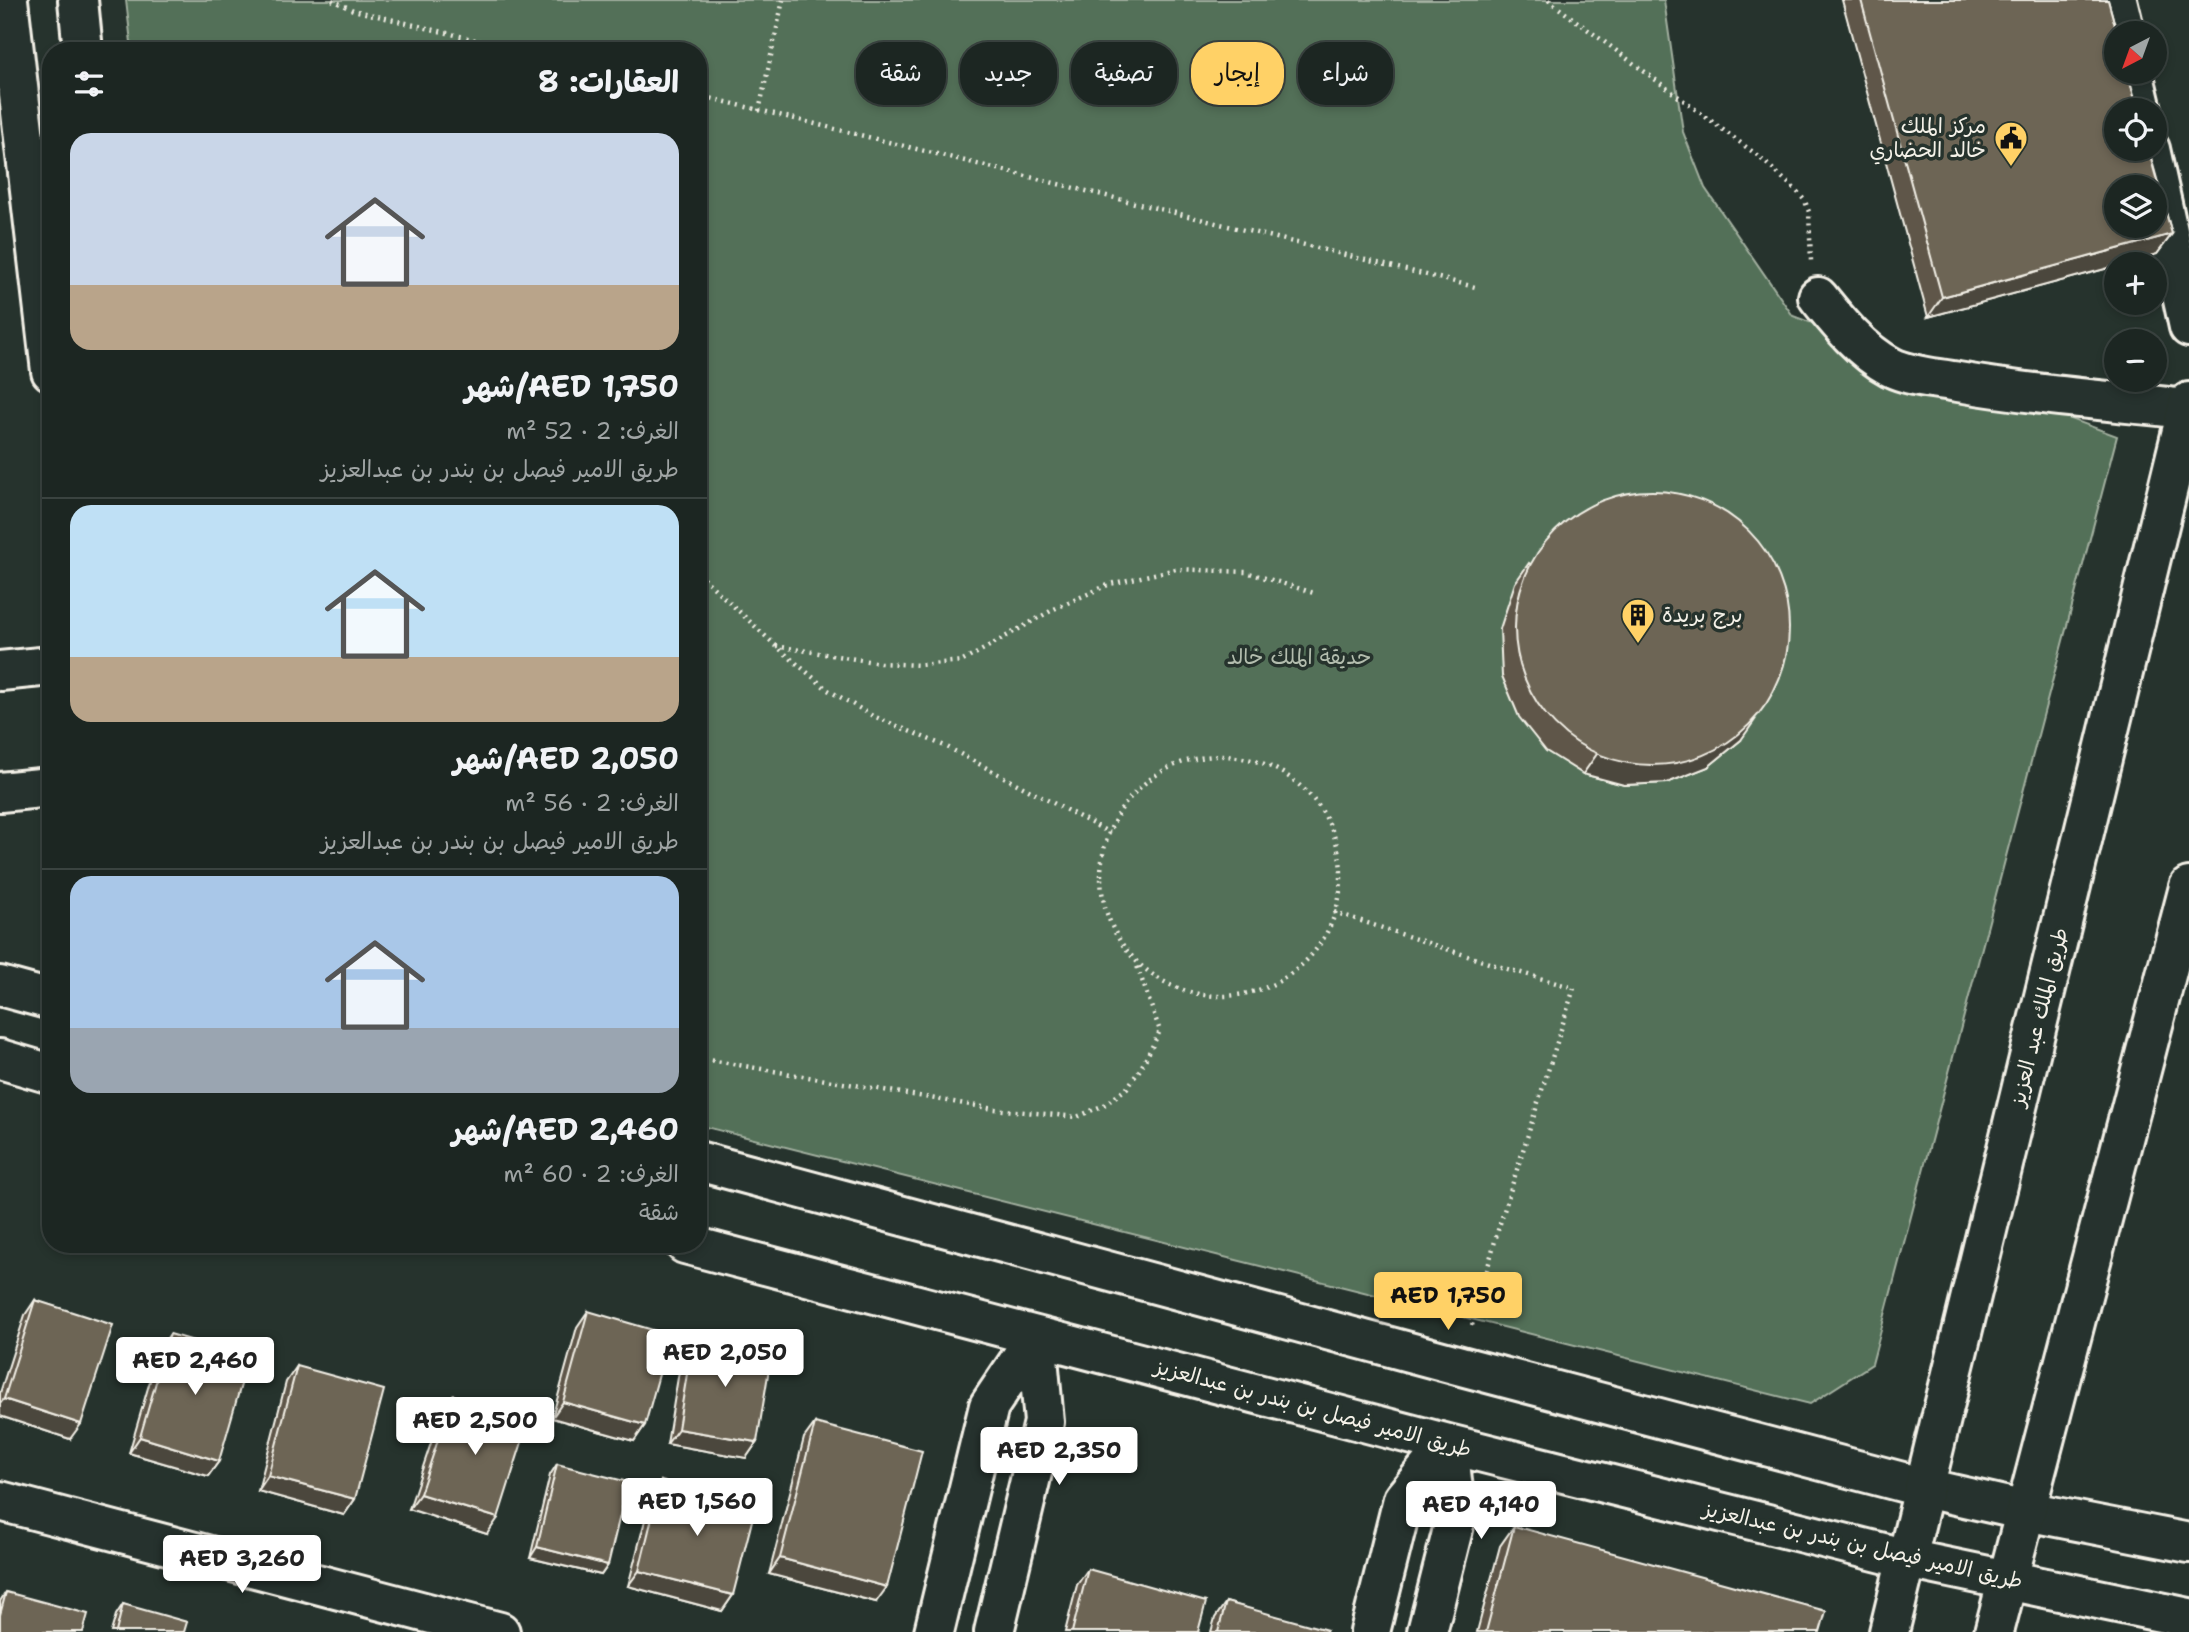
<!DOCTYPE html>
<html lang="ar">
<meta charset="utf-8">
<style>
:root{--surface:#1c2622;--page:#29322f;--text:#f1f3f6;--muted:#a0a5a5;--line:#3a4340;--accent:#ffd166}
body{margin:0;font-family:"Shantell Sans","Playpen Sans Arabic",sans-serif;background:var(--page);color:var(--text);direction:rtl;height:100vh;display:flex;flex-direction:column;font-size:26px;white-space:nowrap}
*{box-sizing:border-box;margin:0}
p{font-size:23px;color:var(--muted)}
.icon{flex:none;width:38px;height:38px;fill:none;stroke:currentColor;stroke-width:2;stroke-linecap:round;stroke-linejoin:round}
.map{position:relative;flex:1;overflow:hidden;direction:ltr}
.sheet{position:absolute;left:42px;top:42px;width:665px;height:1211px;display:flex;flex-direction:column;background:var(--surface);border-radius:28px;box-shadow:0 4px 10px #0003,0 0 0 2px var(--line);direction:rtl}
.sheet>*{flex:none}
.top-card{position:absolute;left:728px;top:42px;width:665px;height:63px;direction:rtl;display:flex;gap:14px}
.needle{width:46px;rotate:221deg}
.buttons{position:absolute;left:2104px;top:21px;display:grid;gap:14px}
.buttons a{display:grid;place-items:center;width:63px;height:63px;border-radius:50%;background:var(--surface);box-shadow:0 4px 10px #0003,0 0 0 2px var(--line);font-size:35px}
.price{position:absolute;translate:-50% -60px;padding:0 16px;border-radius:7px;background:#fff;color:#222;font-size:23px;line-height:46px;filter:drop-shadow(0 2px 4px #0008)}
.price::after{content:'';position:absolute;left:50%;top:42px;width:21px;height:16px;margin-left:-10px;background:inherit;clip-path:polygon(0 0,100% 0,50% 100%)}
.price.active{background:var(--accent);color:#111}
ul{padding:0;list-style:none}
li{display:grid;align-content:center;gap:14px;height:371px;padding:0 28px}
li+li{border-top:2px solid var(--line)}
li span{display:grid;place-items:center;height:217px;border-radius:21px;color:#555}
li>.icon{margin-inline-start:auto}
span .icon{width:126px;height:126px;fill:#fffc;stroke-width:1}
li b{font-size:30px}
h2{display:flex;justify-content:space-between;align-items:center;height:84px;padding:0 28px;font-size:30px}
.chip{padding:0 24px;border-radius:28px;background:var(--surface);box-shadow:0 4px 10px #0003,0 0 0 2px var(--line);font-size:24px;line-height:63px}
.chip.active{background:var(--accent);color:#111}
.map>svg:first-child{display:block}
</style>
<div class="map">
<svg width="2189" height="1632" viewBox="0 0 2189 1632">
<rect width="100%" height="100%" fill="#26332d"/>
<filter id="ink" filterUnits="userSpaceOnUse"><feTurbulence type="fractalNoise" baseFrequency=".0143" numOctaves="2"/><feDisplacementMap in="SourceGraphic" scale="14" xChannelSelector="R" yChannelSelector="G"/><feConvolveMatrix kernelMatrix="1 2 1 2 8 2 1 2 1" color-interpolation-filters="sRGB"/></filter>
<g filter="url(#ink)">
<path fill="#527058" stroke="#a3b0a0" stroke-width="2" d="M 126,0 L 1664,0 L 1683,132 L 1705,188 L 1793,316 L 2117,436 L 1872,1364 L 1810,1404 L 698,1125 L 698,51 L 132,51 Z"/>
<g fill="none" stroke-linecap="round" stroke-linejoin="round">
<defs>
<path id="minor" d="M 8,0 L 51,371
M 78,0 L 83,51
M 2117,0 L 2125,33
M 2133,72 L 2142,110
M 2150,149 L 2189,327
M 1818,297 C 1838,322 1861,351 1891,367 C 1911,377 1937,378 1958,382 C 2034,395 2111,401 2187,409
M 0,671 L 51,666
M 0,792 L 51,787
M 0,986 L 51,1000
M 0,1059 L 51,1074
M 698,1161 L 1461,1366 L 1925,1488 L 2026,1511 L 2189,1543
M 685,1244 L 1448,1444 L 1907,1559 L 2189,1618
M 0,1501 L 500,1632
M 934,1632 L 989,1406 L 1036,1336
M 994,1632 L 1044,1422 L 1036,1336
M 1370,1632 L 1403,1499 L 1448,1444
M 1427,1632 L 1456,1517 L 1448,1444"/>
<path id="highway" d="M 1889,1632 L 2189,402
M 1994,1632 L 2189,887"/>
</defs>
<use href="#minor" stroke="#f4f1e8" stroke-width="44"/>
<use href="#highway" stroke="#f4f1e8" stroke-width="44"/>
<path stroke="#f4f1e8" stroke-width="4.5" stroke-dasharray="2 5" stroke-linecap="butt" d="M 332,0 L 353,10 L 521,51
M 1548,0 L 1757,155 L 1796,190 L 1805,201 L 1809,212 L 1811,261
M 698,95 L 1475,287
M 759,111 L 783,0
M 698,573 L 776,646 L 828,690 L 871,715 L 947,747 L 1110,833
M 776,646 L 880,663 L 920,665 L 963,661 L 1054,609 L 1110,584 L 1176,569 L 1246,572 L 1317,594
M1101 876a120 120 0 1 1 240 0a120 120 0 1 1-240 0Z
M 1334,912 L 1504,968 L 1574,988 L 1498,1230 L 1471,1329
M 698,1058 L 994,1109 L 1077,1117 L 1106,1104 L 1127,1088 L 1141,1068 L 1160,1031 L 1136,963"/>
<use href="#minor" stroke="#26332d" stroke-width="38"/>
<use href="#highway" stroke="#26332d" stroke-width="38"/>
</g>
<path fill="#5e5749" stroke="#f4f1e8" stroke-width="2" d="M 1842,0 L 2108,0 L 2172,234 L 2157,254 L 2116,264 L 2116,266 L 1928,317 Z
M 1529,563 L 1741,740 L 1708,767 L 1667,783 L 1624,785 L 1583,774 L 1546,751 L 1519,717 L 1502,676 L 1500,629 L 1515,583 Z
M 35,1300 L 70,1439 L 0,1416 L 0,1393 L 25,1315 Z
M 588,1311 L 645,1425 L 634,1441 L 552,1418 L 577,1327 Z
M 170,1334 L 219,1461 L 208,1476 L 129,1453 L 159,1350 Z
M 693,1337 L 757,1442 L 746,1458 L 667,1444 L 682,1353 Z
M 297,1366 L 355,1499 L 344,1515 L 258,1491 L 286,1382 Z
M 453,1395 L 487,1534 L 409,1509 L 442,1410 Z
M 815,1423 L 876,1602 L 769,1574 L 804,1438 Z
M 557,1464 L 608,1565 L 601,1575 L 530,1558 L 550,1475 Z
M 661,1481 L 733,1595 L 722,1611 L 628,1586 L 651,1497 Z
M 1514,1526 L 1820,1632 L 1477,1632 L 1500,1546 Z
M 1088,1569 L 1198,1632 L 1065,1632 L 1077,1585 Z
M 6,1592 L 0,1632 L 0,1601 Z
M 1226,1602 L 1326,1632 L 1211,1632 L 1215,1618 Z
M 123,1604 L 184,1632 L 111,1632 L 116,1615 Z"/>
<path fill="#4c473c" stroke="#f4f1e8" stroke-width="2" d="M 2172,234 L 2157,254 L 2121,264 L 2116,264 L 2116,266 L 1928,317 L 1942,297 Z
M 1755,720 L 1741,740 L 1708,767 L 1667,783 L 1624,785 L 1583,774 L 1597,754 Z
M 4,1399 L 81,1424 L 70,1439 L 0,1416 L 0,1404 Z
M 563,1402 L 645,1425 L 634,1441 L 552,1418 Z
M 678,1429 L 757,1442 L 746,1458 L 667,1444 Z
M 140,1437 L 219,1461 L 208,1476 L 129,1453 Z
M 268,1476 L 355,1499 L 344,1515 L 258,1491 Z
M 420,1494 L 498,1518 L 487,1534 L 409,1509 Z
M 537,1547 L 608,1565 L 601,1575 L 530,1558 Z
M 780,1558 L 887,1587 L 876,1602 L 769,1574 Z
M 639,1571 L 733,1595 L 722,1611 L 628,1586 Z"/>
<path fill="#6d6555" stroke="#f4f1e8" stroke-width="2" fill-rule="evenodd" d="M 1861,0 L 2108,0 L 2117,33 L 2116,33 L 2116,72 L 2127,72 L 2138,110 L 2116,110 L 2116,149 L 2148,149 L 2172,234 L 1942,297 ZM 2116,187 L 2154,187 L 2154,226 L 2116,226 Z
M1515 628a137 137 0 1 1 274 0a137 137 0 1 1-274 0Z
M 35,1300 L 113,1325 L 81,1424 L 4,1399 Z
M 588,1311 L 670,1335 L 645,1425 L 563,1402 Z
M 170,1334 L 249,1357 L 219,1461 L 140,1437 Z
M 693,1337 L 772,1350 L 757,1442 L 678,1429 Z
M 297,1366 L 384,1390 L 355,1499 L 268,1476 Z
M 453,1395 L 529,1420 L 498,1518 L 420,1494 Z
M 815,1423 L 922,1451 L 887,1587 L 780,1558 Z
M 557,1464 L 628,1482 L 608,1565 L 537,1547 Z
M 661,1481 L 756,1505 L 733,1595 L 639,1571 Z
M 1514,1526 L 1826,1611 L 1820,1632 L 1486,1632 Z
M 1088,1569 L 1206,1602 L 1198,1632 L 1072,1632 Z
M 6,1592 L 88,1614 L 83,1632 L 0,1632 L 0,1615 Z
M 1226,1602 L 1327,1630 L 1326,1632 L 1218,1632 Z
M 123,1604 L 187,1622 L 184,1632 L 116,1632 Z"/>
</g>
<defs>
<symbol id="civic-pin" viewBox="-11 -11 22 30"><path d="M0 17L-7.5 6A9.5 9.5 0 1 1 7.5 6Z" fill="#ffd166" stroke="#26332d"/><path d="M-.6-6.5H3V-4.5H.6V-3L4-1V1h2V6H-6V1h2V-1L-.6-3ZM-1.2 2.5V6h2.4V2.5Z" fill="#111"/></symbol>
<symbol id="building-pin" viewBox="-11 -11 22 30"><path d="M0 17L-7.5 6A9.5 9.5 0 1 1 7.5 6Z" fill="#ffd166" stroke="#26332d"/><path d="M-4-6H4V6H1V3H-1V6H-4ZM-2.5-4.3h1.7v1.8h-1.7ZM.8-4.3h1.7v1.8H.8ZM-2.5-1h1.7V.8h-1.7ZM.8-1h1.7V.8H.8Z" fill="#111"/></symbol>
</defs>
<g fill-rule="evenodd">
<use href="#civic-pin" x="1992" y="119" width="38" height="52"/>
<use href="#building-pin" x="1619" y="596" width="38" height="52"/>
</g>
<g text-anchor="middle" stroke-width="7" stroke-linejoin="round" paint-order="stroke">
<g font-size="21" fill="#f4f1e8" stroke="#26332d" text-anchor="end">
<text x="1986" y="133">مركز الملك<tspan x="1986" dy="24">خالد الحضاري</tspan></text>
<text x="1662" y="622" text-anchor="start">برج بريدة</text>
</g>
<g font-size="21" fill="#b3bdae" stroke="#26332d">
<text x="1299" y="664">حديقة الملك خالد</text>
</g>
<g font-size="21" fill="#f4f1e8" stroke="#26332d">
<text transform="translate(2039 1017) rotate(-76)" y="7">طريق الملك عبد العزيز</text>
<text transform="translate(1313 1408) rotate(15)" y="7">طريق الامير فيصل بن بندر بن عبدالعزيز</text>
<text transform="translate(1863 1545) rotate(13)" y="7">طريق الامير فيصل بن بندر بن عبدالعزيز</text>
</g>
</g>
</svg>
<div class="buttons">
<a><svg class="needle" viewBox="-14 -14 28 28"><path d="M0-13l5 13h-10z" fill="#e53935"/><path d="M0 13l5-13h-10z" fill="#a0a5a5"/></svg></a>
<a><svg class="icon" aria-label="locate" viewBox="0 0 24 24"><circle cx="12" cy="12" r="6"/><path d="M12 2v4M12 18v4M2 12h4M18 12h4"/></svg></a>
<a><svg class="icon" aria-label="layers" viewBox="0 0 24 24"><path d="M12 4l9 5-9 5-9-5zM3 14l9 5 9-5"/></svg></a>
<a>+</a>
<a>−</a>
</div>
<b class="price active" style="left:1448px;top:1332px">AED 1,750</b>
<b class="price" style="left:725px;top:1389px">AED 2,050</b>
<b class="price" style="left:195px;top:1397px">AED 2,460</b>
<b class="price" style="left:475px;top:1457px">AED 2,500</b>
<b class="price" style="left:1059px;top:1487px">AED 2,350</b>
<b class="price" style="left:697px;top:1538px">AED 1,560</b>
<b class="price" style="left:1481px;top:1541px">AED 4,140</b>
<b class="price" style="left:242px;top:1595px">AED 3,260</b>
<div class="top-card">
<a class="chip">شراء</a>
<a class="chip active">إيجار</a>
<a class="chip">تصفية</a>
<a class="chip">جديد</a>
<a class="chip">شقة</a>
</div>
<section class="sheet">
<h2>العقارات: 8<svg class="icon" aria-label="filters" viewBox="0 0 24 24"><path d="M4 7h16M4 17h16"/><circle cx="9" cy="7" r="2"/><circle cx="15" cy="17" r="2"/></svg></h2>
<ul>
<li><span style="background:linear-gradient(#c9d6e8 70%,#b9a48a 0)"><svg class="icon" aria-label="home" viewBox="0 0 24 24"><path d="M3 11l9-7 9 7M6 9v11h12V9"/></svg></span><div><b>AED 1,750/شهر</b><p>الغرف: 2 · 52 m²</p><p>طريق الامير فيصل بن بندر بن عبدالعزيز</p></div></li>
<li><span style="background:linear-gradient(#bfe0f5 70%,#b9a48a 0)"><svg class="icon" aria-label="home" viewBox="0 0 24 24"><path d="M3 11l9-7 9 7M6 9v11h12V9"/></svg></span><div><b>AED 2,050/شهر</b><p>الغرف: 2 · 56 m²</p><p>طريق الامير فيصل بن بندر بن عبدالعزيز</p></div></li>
<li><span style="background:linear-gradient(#a9c7e8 70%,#9aa5b1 0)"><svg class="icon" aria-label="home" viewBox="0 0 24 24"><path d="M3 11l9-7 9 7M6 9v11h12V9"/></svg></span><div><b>AED 2,460/شهر</b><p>الغرف: 2 · 60 m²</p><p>شقة</p></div></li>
</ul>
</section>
</div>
